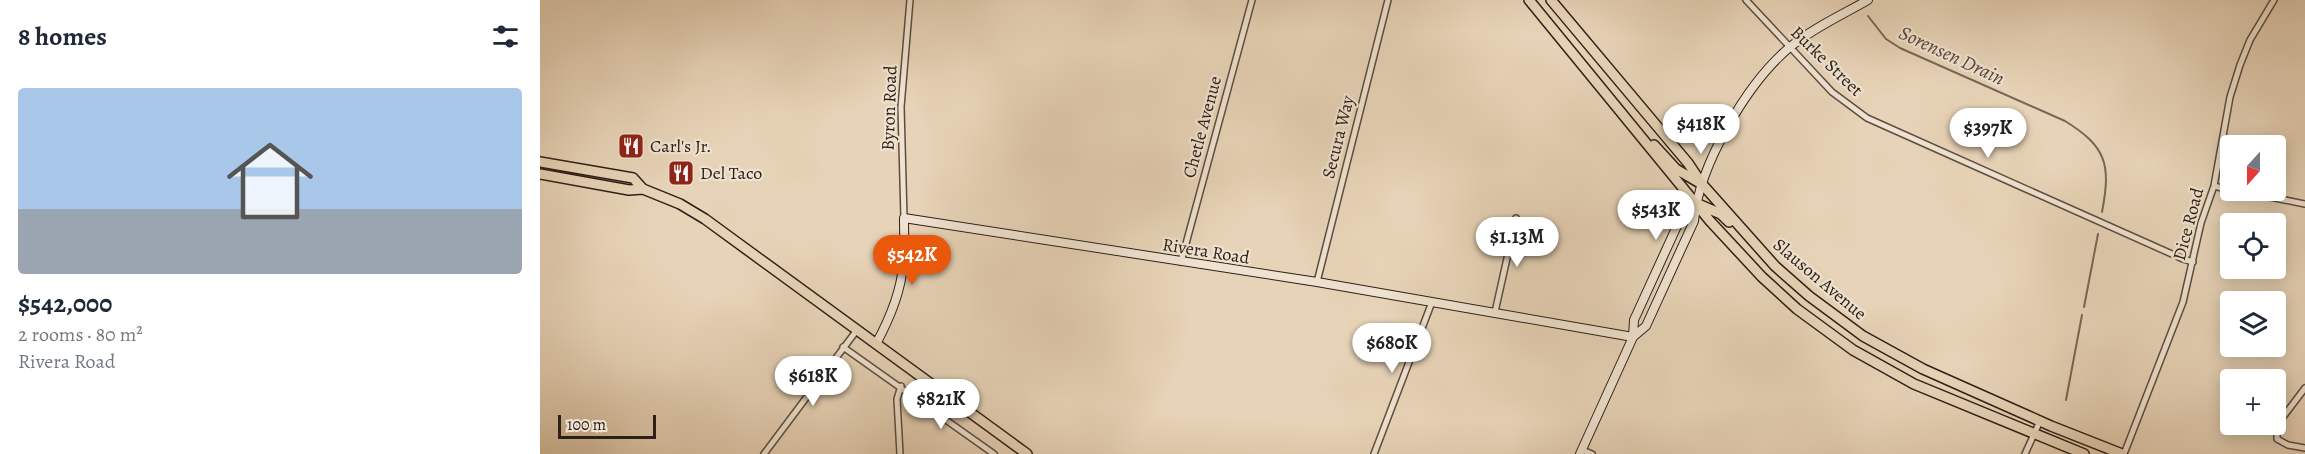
<!DOCTYPE html>
<meta charset="utf-8">
<style>
:root{--surface:#fff;--page:#f6f6f7;--text:#1f2937;--muted:#747a83;--accent:#ea580c}
body{margin:0;font-family:Alegreya,serif;background:var(--page);color:var(--text);height:100vh;display:flex;flex-direction:column;font-size:22px;white-space:nowrap}
*{box-sizing:border-box;margin:0}
p{font-size:20px;color:var(--muted)}
.icon{flex:none;width:33px;height:33px;fill:none;stroke:currentColor;stroke-width:2;stroke-linecap:round;stroke-linejoin:round}
.map{position:relative;flex:1;overflow:hidden}
.side{display:flex;flex-direction:column;background:var(--surface);width:540px}
.side>*{flex:none}
.needle{width:39px;rotate:201deg}
.fabs{position:absolute;left:1680px;top:135px;display:grid;gap:12px}
.fabs a{display:grid;place-items:center;width:66px;height:66px;border-radius:6px;background:var(--surface);box-shadow:0 3px 15px #0003;font-size:30px}
.scale{position:absolute;left:18px;bottom:15px;width:98px;box-sizing:border-box;padding-left:6px;border:3px solid #2d2017;border-top:0;font-size:16px;line-height:21px;white-space:nowrap;color:#2d2017;-webkit-text-stroke:4px #efe2d0;paint-order:stroke}
.price{position:absolute;translate:-50% -51px;padding:0 14px;border-radius:21px;background:#fff;color:#222;font-size:20px;line-height:39px;filter:drop-shadow(0 2px 3px #0008)}
.price::after{content:'';position:absolute;left:50%;top:36px;width:18px;height:14px;margin-left:-9px;background:inherit;clip-path:polygon(0 0,100% 0,50% 100%)}
.price.active{background:var(--accent);color:#fff}
ul{padding:0;list-style:none}
li{display:grid;align-content:center;gap:12px;height:318px;padding:0 18px}
li span{display:grid;place-items:center;height:186px;border-radius:6px;color:#555}
li>.icon{margin-inline-start:auto}
span .icon{width:108px;height:108px;fill:#fffc;stroke-width:1}
li b{font-size:26px}
h2{display:flex;justify-content:space-between;align-items:center;height:72px;padding:0 18px;font-size:26px}
main{display:flex;flex:1;min-height:0}
.map>svg:first-child{display:block}
</style>
<main>
<section class="side">
<h2>8 homes<svg class="icon" aria-label="filters" viewBox="0 0 24 24"><path d="M4 7h16M4 17h16"/><circle cx="9" cy="7" r="2"/><circle cx="15" cy="17" r="2"/></svg></h2>
<ul>
<li><span style="background:linear-gradient(#a9c7e8 65%,#9aa5b1 0)"><svg class="icon" aria-label="home" viewBox="0 0 24 24"><path d="M3 11l9-7 9 7M6 9v11h12V9"/></svg></span><div><b>$542,000</b><p>2 rooms · 80 m²</p><p>Rivera Road</p></div></li>
</ul>
</section>
<div class="map">
<svg width="1765" height="454" viewBox="0 0 1765 454">
<rect width="100%" height="100%" fill="#e7d3b7"/>
<filter id="stains"><feTurbulence type="fractalNoise" baseFrequency=".00333" numOctaves="4"/><feColorMatrix values="0 0 0 0 .2 0 0 0 0 .09 0 0 0 0 .02 0 0 0 .5 -.17"/></filter>
<radialGradient id="worn" r=".72"><stop offset=".6" stop-color="#630" stop-opacity="0"/><stop offset="1" stop-color="#630" stop-opacity=".3"/></radialGradient>
<g fill="none" stroke-linecap="round" stroke-linejoin="round">
<path stroke="#776757" stroke-width="2" d="M 1328,16 L 1346,39 L 1360,48 L 1525,121 C 1567,147 1571,165 1562,212
M 1544,307 L 1558,234
M 1526,400 L 1542,315"/>
<defs>
<path id="street" d="M 1206,0 L 1292,92 L 1327,118 L 1643,259 L 1653,262
M 1674,186 L 1690,190
M 1695,190 L 1765,204
M 364,218 L 361,107 L 370,0
M 641,262 L 712,0
M 777,282 L 848,0
M 955,312 L 976,218
M 303,347 L 454,454
M 1765,388 L 1737,425 L 1737,439 L 1748,445 L 1765,448
M 1042,450 L 1052,454
M 224,454 L 317,330
M 360,454 L 357,399 L 361,386
M 834,454 L 892,302
M 1485,454 L 1500,421
M 1584,454 L 1643,302 L 1661,223 L 1674,186 L 1690,97 L 1700,65 L 1710,40 L 1734,0"/>
<path id="secondary" d="M 1093,337 L 1106,326 L 1154,221 C 1159,165 1207,83 1250,47 C 1273,28 1302,15 1328,0
M 336,344 C 349,320 361,292 363,265 C 365,249 364,233 364,218 L 777,282 L 1093,337
M 1040,454 L 1093,337 L 1094,320 L 1142,215 L 1156,203"/>
<path id="primary" d="M 989,0 L 1170,221 L 1222,277 L 1257,309 L 1313,350 L 1374,384 L 1544,454
M 1011,0 L 1148,163 L 1162,184 L 1235,266 L 1269,296 L 1323,336 L 1383,369 L 1511,426 L 1582,454
M 1114,145 L 1136,169 L 1158,182
M 0,162 L 93,178 L 103,189 L 140,204 L 165,219 L 487,454
M 0,174 L 89,190 L 103,189
M 1158,204 L 1181,214 L 1189,222"/>
</defs>
<use href="#street" stroke="#5c4d3f" stroke-width="8"/>
<use href="#secondary" stroke="#2d2017" stroke-width="10"/>
<use href="#primary" stroke="#2d2017" stroke-width="12"/>
<use href="#street" stroke="#efe2d0" stroke-width="5"/>
<use href="#secondary" stroke="#efe2d0" stroke-width="8"/>
<use href="#primary" stroke="#e7d3b7" stroke-width="9"/>
</g>
<defs>
<symbol id="restaurant-square" viewBox="-11 -11 22 22"><rect x="-9" y="-9" width="18" height="18" rx="4" fill="#8f2418" stroke="#efe2d0"/><path d="M-5-6h1v4h1v-4h1v4h1v-4h1v5L-1.5 .5V6h-2V.5L-5-1ZM5-6V6H3V1.5H1.5Q1.5-4 5-6Z" fill="#fff"/></symbol>
</defs>
<g fill-rule="evenodd">
<use href="#restaurant-square" x="76" y="131" width="30" height="30"/>
<use href="#restaurant-square" x="126" y="158" width="30" height="30"/>
</g>
<g text-anchor="middle" stroke-width="4.5" stroke-linejoin="round" paint-order="stroke">
<g font-size="18" fill="#2d2017" stroke="#efe2d0">
<text transform="translate(1287 61) rotate(44)" y="6">Burke Street</text>
<text transform="translate(349 108) rotate(-88)" y="6">Byron Road</text>
<text transform="translate(662 127) rotate(-75)" y="6">Chetle Avenue</text>
<text transform="translate(798 137) rotate(-76)" y="6">Secura Way</text>
<text transform="translate(1648 224) rotate(-75)" y="6">Dice Road</text>
<text transform="translate(666 251) rotate(9)" y="6">Rivera Road</text>
<text transform="translate(1280 279) rotate(40)" y="6">Slauson Avenue</text>
</g>
<g font-size="18" fill="#2d2017" stroke="#efe2d0" text-anchor="start">
<text x="110" y="152">Carl's Jr.</text>
<text x="160" y="179">Del Taco</text>
</g>
<g font-size="20" font-style="italic" fill="#58493c" stroke="#efe2d0">
<text transform="translate(1412 55) rotate(25)" y="7">Sorensen Drain</text>
</g>
</g>
<rect width="100%" height="100%" filter="url(#stains)"/>
<rect width="100%" height="100%" fill="url(#worn)"/>
</svg>
<div class="fabs">
<a><svg class="needle" viewBox="-14 -14 28 28"><path d="M0-13l5 13h-10z" fill="#e53935"/><path d="M0 13l5-13h-10z" fill="#747a83"/></svg></a>
<a><svg class="icon" aria-label="locate" viewBox="0 0 24 24"><circle cx="12" cy="12" r="6"/><path d="M12 2v4M12 18v4M2 12h4M18 12h4"/></svg></a>
<a><svg class="icon" aria-label="layers" viewBox="0 0 24 24"><path d="M12 4l9 5-9 5-9-5zM3 14l9 5 9-5"/></svg></a>
<a>+</a>
</div>
<div class="scale">100 m</div>
<b class="price" style="left:1161px;top:155px">$418K</b>
<b class="price" style="left:1448px;top:159px">$397K</b>
<b class="price" style="left:1116px;top:241px">$543K</b>
<b class="price" style="left:977px;top:268px">$1.13M</b>
<b class="price active" style="left:372px;top:286px">$542K</b>
<b class="price" style="left:852px;top:374px">$680K</b>
<b class="price" style="left:273px;top:407px">$618K</b>
<b class="price" style="left:401px;top:430px">$821K</b>
</div>
</main>
